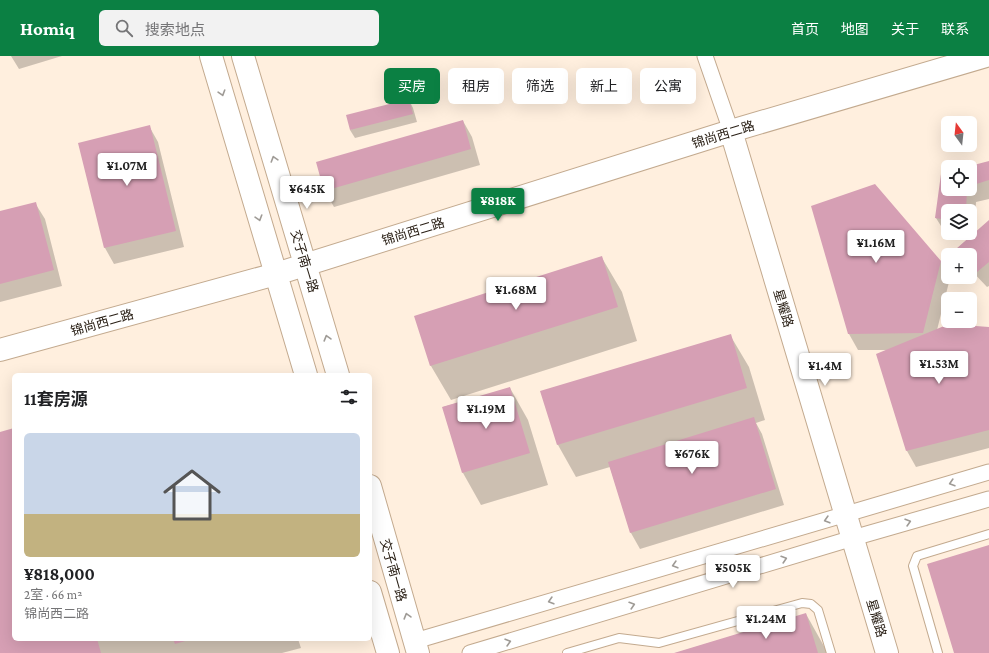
<!DOCTYPE html>
<html lang="zh">
<meta charset="utf-8">
<style>
:root{--surface:#fff;--page:#f2f2f2;--text:#202124;--muted:#757577;--accent:#0b8043}
body{margin:0;font-family:"Crimson Pro","Noto Sans SC",serif;background:var(--page);color:var(--text);height:100vh;display:flex;flex-direction:column;font-size:15px;white-space:nowrap}
*{box-sizing:border-box;margin:0}
p{font-size:13px;color:var(--muted)}
.icon{flex:none;width:22px;height:22px;fill:none;stroke:currentColor;stroke-width:2;stroke-linecap:round;stroke-linejoin:round}
.map{position:relative;flex:1;overflow:hidden}
.sheet{position:absolute;left:12px;top:317px;width:360px;height:268px;display:flex;flex-direction:column;background:var(--surface);border-radius:6px;box-shadow:0 4px 16px #0002}
.sheet>*{flex:none}
.hud{position:absolute;left:384px;top:12px;width:380px;height:36px;display:flex;gap:8px}
.needle{width:26px;rotate:345deg}
.controls{position:absolute;left:941px;top:60px;display:grid;gap:8px}
.controls a{display:grid;place-items:center;width:36px;height:36px;border-radius:6px;background:var(--surface);box-shadow:0 4px 16px #0002;font-size:20px}
.price{position:absolute;translate:-50% -34px;padding:0 9px;border-radius:4px;background:#fff;color:#222;font-size:13px;line-height:26px;filter:drop-shadow(0 1px 2px #0008)}
.price::after{content:'';position:absolute;left:50%;top:24px;width:12px;height:9px;margin-left:-6px;background:inherit;clip-path:polygon(0 0,100% 0,50% 100%)}
.price.on{background:var(--accent);color:#fff}
ul{padding:0;list-style:none}
li{display:grid;align-content:center;gap:8px;height:212px;padding:0 12px}
li span{display:grid;place-items:center;height:124px;border-radius:6px;color:#555}
li>.icon{margin-inline-start:auto}
span .icon{width:72px;height:72px;fill:#fffc;stroke-width:1}
li b{font-size:17px}
h2{display:flex;justify-content:space-between;align-items:center;height:48px;padding:0 12px;font-size:17px}
.chip{padding:0 14px;border-radius:6px;background:var(--surface);box-shadow:0 4px 16px #0002;font-size:14px;line-height:36px}
.chip.on{background:var(--accent);color:#fff}
header{display:flex;align-items:center;gap:24px;box-sizing:border-box;height:56px;padding:0 20px;background:var(--accent);color:#fff}
header strong{font-size:19px}
nav{display:flex;gap:22px;margin-inline-start:auto;font-size:14px}
.search{width:280px;height:36px;background:var(--page);display:flex;align-items:center;gap:10px;box-sizing:border-box;padding:0 14px;border-radius:6px;color:var(--muted);font-size:15px}
.map>svg:first-child{display:block}
</style>
<header>
<strong>Homiq</strong>
<div class="search"><svg class="icon" aria-label="search" viewBox="0 0 24 24"><circle cx="10" cy="10" r="6"/><path d="M15 15l6 6"/></svg>搜索地点</div>
<nav><a>首页</a><a>地图</a><a>关于</a><a>联系</a></nav>
</header>
<div class="map">
<svg width="989" height="597" viewBox="0 0 989 597">
<rect width="100%" height="100%" fill="#ffefde"/>
<path fill="#0003" fill-rule="evenodd" d="M 11,0 L 62,0 L 19,13 Z
M 409,44 L 413,52 L 417,66 L 355,82 L 350,74 Z
M 463,65 L 472,81 L 480,109 L 334,151 L 325,135 L 317,107 Z
M 149,70 L 158,86 L 184,191 L 114,208 L 105,192 L 79,88 Z
M 989,106 L 989,143 L 976,146 L 974,179 L 989,165 L 989,230 L 987,231 L 970,213 L 970,199 L 960,199 L 957,193 L 969,182 L 946,178 L 936,162 L 948,117 L 948,133 L 970,133 L 969,111 ZM 948,155 L 970,155 L 970,177 L 948,177 Z
M 35,147 L 45,163 L 62,230 L 0,246 L 0,156 Z
M 813,150 L 940,205 L 948,218 L 948,221 L 950,222 L 937,274 L 989,272 L 989,392 L 916,411 L 907,395 L 888,294 L 858,294 L 849,278 Z
M 602,202 L 622,236 L 637,285 L 451,344 L 431,310 L 416,260 Z
M 730,279 L 749,311 L 765,364 L 756,367 L 762,378 L 784,449 L 640,493 L 631,477 L 610,411 L 576,421 L 558,389 L 541,336 Z
M 510,332 L 528,364 L 548,429 L 481,449 L 463,417 L 443,351 Z
M 14,373 L 14,583 L 298,583 L 301,592 L 282,597 L 0,597 L 0,377 Z
M 806,558 L 825,592 L 827,597 L 676,597 Z"/>
<path fill="#d69fb4" d="M 409,43 L 413,58 L 350,74 L 346,59 Z
M 463,64 L 471,93 L 324,135 L 316,106 Z
M 150,69 L 176,175 L 104,192 L 78,87 Z
M 989,105 L 989,124 L 970,130 L 970,110 Z
M 948,116 L 948,133 L 967,133 L 966,155 L 948,155 L 948,164 L 935,162 L 941,118 Z
M 875,128 L 941,205 L 923,277 L 848,278 L 811,150 Z
M 36,146 L 54,214 L 0,228 L 0,155 Z
M 989,164 L 989,206 L 977,216 L 970,208 L 970,199 L 961,199 L 956,193 Z
M 602,200 L 618,251 L 430,310 L 414,260 Z
M 949,268 L 989,271 L 989,374 L 906,395 L 876,298 Z
M 731,278 L 747,332 L 557,389 L 540,335 Z
M 510,331 L 530,397 L 462,417 L 442,351 Z
M 754,361 L 776,433 L 630,477 L 608,406 Z
M 14,372 L 14,583 L 97,583 L 101,597 L 0,597 L 0,376 Z
M 989,489 L 989,597 L 954,597 L 927,508 Z
M 806,557 L 818,597 L 674,597 Z
M 173,583 L 192,583 L 175,588 Z"/>
<g fill="none" stroke-linecap="round" stroke-linejoin="round">
<defs>
<path id="lane" d="M 567,597 L 619,582 L 659,587 L 802,547 L 811,548 L 818,554 L 831,597
M 938,597 L 913,510 L 917,500 L 989,478"/>
<path id="street" d="M 705,0 L 731,75
M 415,585 L 989,416
M 470,597 L 853,482 L 989,443"/>
<path id="secondary" d="M 211,0 L 306,319
M 243,0 L 338,319
M 731,75 L 887,597
M 0,294 L 276,218 L 731,75 L 986,0
M 370,430 L 418,597
M 370,536 L 388,597"/>
</defs>
<use href="#lane" stroke="#c3aa8f" stroke-width="10"/>
<use href="#street" stroke="#c3aa8f" stroke-width="17"/>
<use href="#secondary" stroke="#c3aa8f" stroke-width="24"/>
<use href="#lane" stroke="#fff" stroke-width="8"/>
<use href="#street" stroke="#fff" stroke-width="15"/>
<use href="#secondary" stroke="#fff" stroke-width="22"/>
</g>
<defs><path id="oneway-chevron" d="M-2-3.5L2.5 0L-2 3.5" fill="none" stroke-width="1.6" stroke-linecap="round" stroke-linejoin="round"/></defs>
<g stroke="#9f9b96">
<use href="#oneway-chevron" transform="translate(222 37) rotate(73)"/>
<use href="#oneway-chevron" transform="translate(274 103) rotate(-107)"/>
<use href="#oneway-chevron" transform="translate(259 162) rotate(73)"/>
<use href="#oneway-chevron" transform="translate(327 282) rotate(-106)"/>
<use href="#oneway-chevron" transform="translate(952 427) rotate(163)"/>
<use href="#oneway-chevron" transform="translate(827 464) rotate(164)"/>
<use href="#oneway-chevron" transform="translate(908 466) rotate(-16)"/>
<use href="#oneway-chevron" transform="translate(784 503) rotate(-17)"/>
<use href="#oneway-chevron" transform="translate(675 509) rotate(164)"/>
<use href="#oneway-chevron" transform="translate(551 545) rotate(164)"/>
<use href="#oneway-chevron" transform="translate(632 549) rotate(-17)"/>
<use href="#oneway-chevron" transform="translate(407 560) rotate(-106)"/>
<use href="#oneway-chevron" transform="translate(508 586) rotate(-16)"/>
</g>
<g text-anchor="middle" stroke-width="4" stroke-linejoin="round" paint-order="stroke">
<g font-size="13" fill="#2a2016" stroke="#fff">
<text transform="translate(723 78) rotate(-17)" y="5">锦尚西二路</text>
<text transform="translate(413 175) rotate(-17)" y="5">锦尚西二路</text>
<text transform="translate(305 205) rotate(73)" y="5">交子南一路</text>
<text transform="translate(784 252) rotate(73)" y="5">星耀路</text>
<text transform="translate(102 266) rotate(-16)" y="5">锦尚西二路</text>
<text transform="translate(394 514) rotate(74)" y="5">交子南一路</text>
<text transform="translate(877 562) rotate(73)" y="5">星耀路</text>
</g>
</g>
</svg>
<div class="controls">
<a><svg class="needle" viewBox="-14 -14 28 28"><path d="M0-13l5 13h-10z" fill="#e53935"/><path d="M0 13l5-13h-10z" fill="#757577"/></svg></a>
<a><svg class="icon" aria-label="locate" viewBox="0 0 24 24"><circle cx="12" cy="12" r="6"/><path d="M12 2v4M12 18v4M2 12h4M18 12h4"/></svg></a>
<a><svg class="icon" aria-label="layers" viewBox="0 0 24 24"><path d="M12 4l9 5-9 5-9-5zM3 14l9 5 9-5"/></svg></a>
<a>+</a>
<a>−</a>
</div>
<b class="price" style="left:127px;top:131px">¥1.07M</b>
<b class="price" style="left:307px;top:154px">¥645K</b>
<b class="price on" style="left:498px;top:166px">¥818K</b>
<b class="price" style="left:876px;top:208px">¥1.16M</b>
<b class="price" style="left:516px;top:255px">¥1.68M</b>
<b class="price" style="left:939px;top:329px">¥1.53M</b>
<b class="price" style="left:825px;top:331px">¥1.4M</b>
<b class="price" style="left:486px;top:374px">¥1.19M</b>
<b class="price" style="left:692px;top:419px">¥676K</b>
<b class="price" style="left:733px;top:533px">¥505K</b>
<b class="price" style="left:766px;top:584px">¥1.24M</b>
<div class="hud">
<a class="chip on">买房</a>
<a class="chip">租房</a>
<a class="chip">筛选</a>
<a class="chip">新上</a>
<a class="chip">公寓</a>
</div>
<section class="sheet">
<h2>11套房源<svg class="icon" aria-label="filters" viewBox="0 0 24 24"><path d="M4 7h16M4 17h16"/><circle cx="9" cy="7" r="2"/><circle cx="15" cy="17" r="2"/></svg></h2>
<ul>
<li><span style="background:linear-gradient(#c9d6e8 65%,#c2b280 0)"><svg class="icon" aria-label="home" viewBox="0 0 24 24"><path d="M3 11l9-7 9 7M6 9v11h12V9"/></svg></span><div><b>¥818,000</b><p>2室 · 66 m²</p><p>锦尚西二路</p></div></li>
</ul>
</section>
</div>
